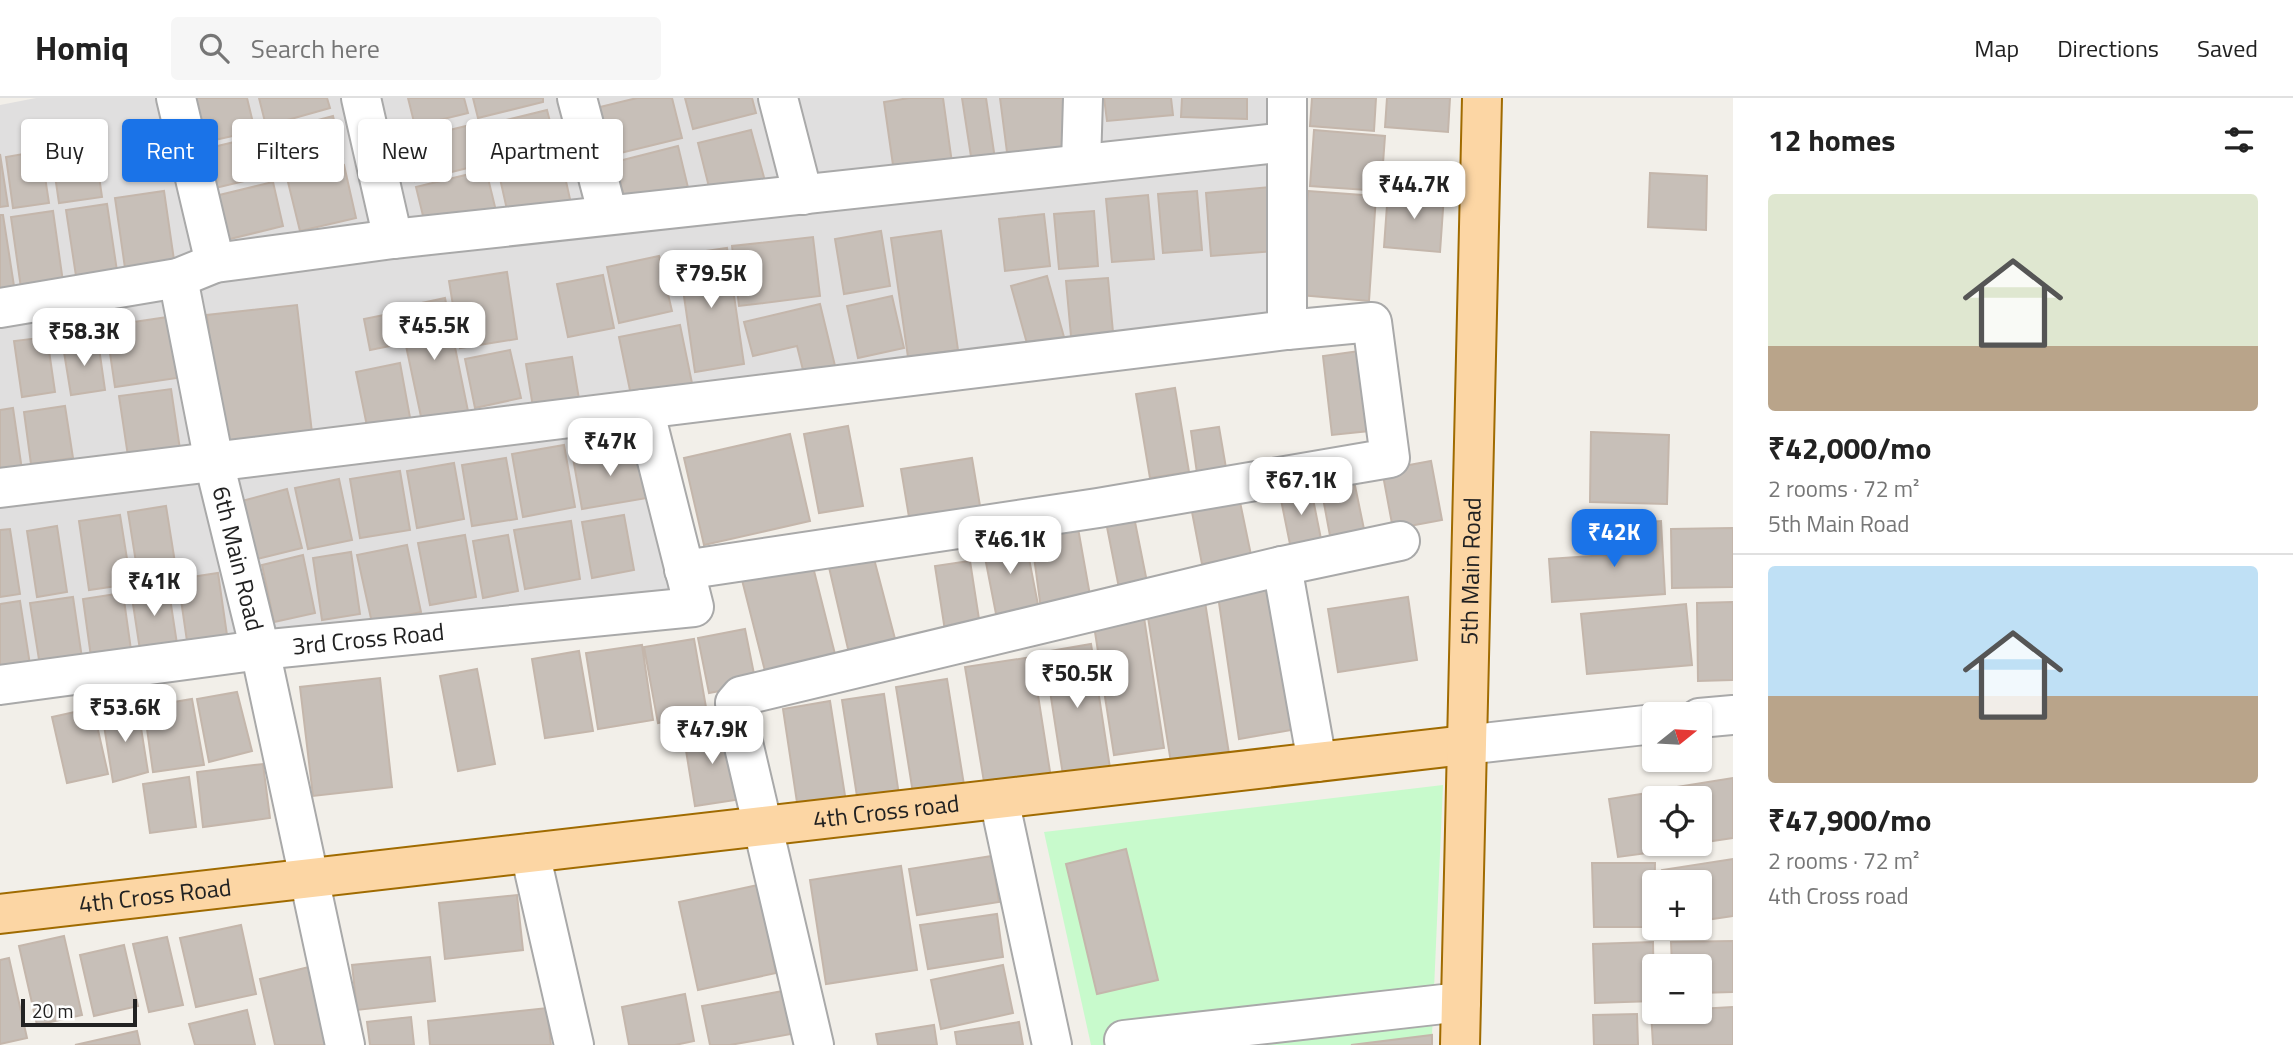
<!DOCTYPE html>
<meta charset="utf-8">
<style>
:root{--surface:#fff;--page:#f6f6f6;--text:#222;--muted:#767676;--line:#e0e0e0;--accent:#1a73e8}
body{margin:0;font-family:"Titillium Web",sans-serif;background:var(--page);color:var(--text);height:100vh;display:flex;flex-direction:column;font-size:26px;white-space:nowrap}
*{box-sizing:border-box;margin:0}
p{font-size:23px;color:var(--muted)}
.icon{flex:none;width:38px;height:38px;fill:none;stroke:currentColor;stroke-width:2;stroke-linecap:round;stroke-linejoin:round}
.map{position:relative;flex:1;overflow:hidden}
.drawer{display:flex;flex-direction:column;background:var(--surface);width:560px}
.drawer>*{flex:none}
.guide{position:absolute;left:21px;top:21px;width:665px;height:63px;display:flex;gap:14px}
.needle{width:46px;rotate:72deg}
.tools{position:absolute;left:1642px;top:604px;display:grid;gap:14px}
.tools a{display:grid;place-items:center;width:70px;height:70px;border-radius:7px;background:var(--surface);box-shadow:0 2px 5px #0004;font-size:35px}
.scale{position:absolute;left:21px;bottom:18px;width:116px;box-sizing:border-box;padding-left:7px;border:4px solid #222;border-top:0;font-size:19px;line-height:24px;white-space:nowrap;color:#222;-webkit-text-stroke:5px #fff;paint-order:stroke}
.price{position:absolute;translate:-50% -60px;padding:0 16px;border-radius:14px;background:#fff;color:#222;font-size:23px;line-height:46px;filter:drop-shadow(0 2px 4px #0008)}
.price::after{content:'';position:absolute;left:50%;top:42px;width:21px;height:16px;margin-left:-10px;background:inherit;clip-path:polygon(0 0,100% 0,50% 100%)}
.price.selected{background:var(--accent);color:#fff}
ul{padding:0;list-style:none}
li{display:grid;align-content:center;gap:14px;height:371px;padding:0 35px}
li+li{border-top:2px solid var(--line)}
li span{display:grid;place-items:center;height:217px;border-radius:7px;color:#555}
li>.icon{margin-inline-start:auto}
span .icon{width:126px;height:126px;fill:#fffc;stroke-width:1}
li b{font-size:30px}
h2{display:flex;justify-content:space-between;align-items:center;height:84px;padding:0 35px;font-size:30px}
.tag{padding:0 24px;border-radius:7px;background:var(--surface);box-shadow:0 2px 5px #0004;font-size:24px;line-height:63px}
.tag.selected{background:var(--accent);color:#fff}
header{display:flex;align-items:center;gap:42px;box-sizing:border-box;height:98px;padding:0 35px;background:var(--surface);border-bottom:2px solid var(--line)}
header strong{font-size:33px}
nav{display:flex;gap:38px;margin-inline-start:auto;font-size:24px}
.search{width:490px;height:63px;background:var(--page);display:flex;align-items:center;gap:18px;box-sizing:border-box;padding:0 24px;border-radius:7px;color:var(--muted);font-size:26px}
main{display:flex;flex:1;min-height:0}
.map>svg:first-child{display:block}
</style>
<header>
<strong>Homiq</strong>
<div class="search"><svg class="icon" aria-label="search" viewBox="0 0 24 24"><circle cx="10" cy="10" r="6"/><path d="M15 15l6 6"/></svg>Search here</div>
<nav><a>Map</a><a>Directions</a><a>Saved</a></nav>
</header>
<main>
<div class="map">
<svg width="1733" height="947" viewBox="0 0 1733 947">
<rect width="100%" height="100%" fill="#f2efe9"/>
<path fill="#e0dfdf" d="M 36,0 L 164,0 L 202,162 L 0,201 L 0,7 Z
M 182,0 L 342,0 L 376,135 L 219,152 Z
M 370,0 L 567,0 L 596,113 L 402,137 Z
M 584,0 L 769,0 L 793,91 L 613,113 Z
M 787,0 L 1078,0 L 1075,62 L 809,90 Z
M 1094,0 L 1268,0 L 1266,32 L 1092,56 Z
M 1280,55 L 1280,225 L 221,359 L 186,187 Z
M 173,192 L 202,359 L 0,384 L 0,219 Z
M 641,318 L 684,497 L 269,541 L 227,372 Z
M 208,374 L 250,545 L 0,579 L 0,399 Z"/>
<path fill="#c8facc" d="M 1443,687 L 1432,937 L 1351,947 L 1091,947 L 1044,734 Z"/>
<path fill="#c7bfb8" stroke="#c4b6ab" stroke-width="2" d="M 187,0 L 247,0 L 255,33 L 197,46 Z
M 259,0 L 327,0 L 330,10 L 266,28 Z
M 408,0 L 464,0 L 468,15 L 415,28 Z
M 473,0 L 543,0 L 543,4 L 478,20 Z
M 637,0 L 672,0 L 682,40 L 612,57 L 600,9 Z
M 685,0 L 752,0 L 756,15 L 693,31 Z
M 909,0 L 943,0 L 952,65 L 894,74 L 884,4 Z
M 962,0 L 986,0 L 995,61 L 972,65 Z
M 1000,0 L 1069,0 L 1073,54 L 1008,62 Z
M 1104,0 L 1171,0 L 1173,17 L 1107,23 Z
M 1182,0 L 1247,0 L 1247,21 L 1181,19 Z
M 1312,0 L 1376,0 L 1374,33 L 1310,28 Z
M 1387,0 L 1450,0 L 1448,34 L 1385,29 Z
M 547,12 L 558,55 L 493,71 L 482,28 Z
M 333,18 L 343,60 L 276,77 L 266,36 Z
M 474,26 L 484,66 L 415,83 L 405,43 Z
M 751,32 L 765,83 L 711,97 L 698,45 Z
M 1314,32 L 1385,38 L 1381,93 L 1310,88 Z
M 255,39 L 265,78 L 211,91 L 201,52 Z
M 678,48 L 690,98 L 628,113 L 615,64 Z
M 95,51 L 102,99 L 59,105 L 52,57 Z
M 41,53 L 49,105 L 13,110 L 6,59 Z
M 0,56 L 8,108 L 0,109 Z
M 561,61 L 572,110 L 510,125 L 499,76 Z
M 344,67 L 356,120 L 300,133 L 287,80 Z
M 486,72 L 496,113 L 426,130 L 416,89 Z
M 1650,75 L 1707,78 L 1706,132 L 1648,129 Z
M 273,84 L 283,128 L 226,142 L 215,98 Z
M 1270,89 L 1275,153 L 1211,158 L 1206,95 Z
M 164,93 L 174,162 L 125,170 L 115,100 Z
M 1197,93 L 1202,152 L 1163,155 L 1158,96 Z
M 1308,93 L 1376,98 L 1369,203 L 1300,197 Z
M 1388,93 L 1444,97 L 1440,154 L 1384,149 Z
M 1148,97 L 1154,161 L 1112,164 L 1106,101 Z
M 107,106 L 117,173 L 76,178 L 66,112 Z
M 53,113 L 63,184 L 21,190 L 11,119 Z
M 1094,113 L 1098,168 L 1059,171 L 1054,116 Z
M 1044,116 L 1050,168 L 1005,173 L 999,121 Z
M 0,117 L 3,117 L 14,188 L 0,191 Z
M 881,133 L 890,188 L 844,196 L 835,141 Z
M 941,133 L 958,252 L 908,259 L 891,140 Z
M 813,139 L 820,198 L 739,208 L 732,148 Z
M 727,150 L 744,266 L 695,274 L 678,157 Z
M 659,158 L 672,213 L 619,225 L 607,169 Z
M 507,174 L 517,241 L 460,250 L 449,183 Z
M 603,177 L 614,230 L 568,239 L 557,186 Z
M 1047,178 L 1064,239 L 1028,249 L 1011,188 Z
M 1108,180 L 1114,245 L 1072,249 L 1066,183 Z
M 892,198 L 904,250 L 858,260 L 847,208 Z
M 445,200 L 469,318 L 423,328 L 398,210 Z
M 820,206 L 836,272 L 805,280 L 797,248 L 753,258 L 744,224 Z
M 297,207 L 313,343 L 222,352 L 207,217 Z
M 389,216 L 395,247 L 370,252 L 364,221 Z
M 168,219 L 177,280 L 115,289 L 106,228 Z
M 680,227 L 693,290 L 632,302 L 619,239 Z
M 47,239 L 55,294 L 22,299 L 14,243 Z
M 98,243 L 105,292 L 71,297 L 63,248 Z
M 510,252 L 521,300 L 475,310 L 465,261 Z
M 1360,253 L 1369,333 L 1332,337 L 1323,258 Z
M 572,259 L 579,301 L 533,309 L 526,266 Z
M 400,265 L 411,325 L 368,333 L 356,274 Z
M 1175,290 L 1189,374 L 1150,380 L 1136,296 Z
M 171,291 L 181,358 L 129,365 L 119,298 Z
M 65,308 L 73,360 L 31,366 L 24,314 Z
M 13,310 L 23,379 L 0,383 L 0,312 Z
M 848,328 L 863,408 L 819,415 L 804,336 Z
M 1219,329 L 1226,370 L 1197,375 L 1191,333 Z
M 1591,334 L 1669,337 L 1667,406 L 1590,404 Z
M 790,336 L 810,423 L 704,447 L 684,360 Z
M 564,347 L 575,409 L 523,419 L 512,356 Z
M 638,349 L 647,400 L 582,411 L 573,360 Z
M 506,360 L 517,421 L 472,428 L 462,367 Z
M 972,360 L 980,408 L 909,419 L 901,371 Z
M 1431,363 L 1442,422 L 1393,431 L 1382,372 Z
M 454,365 L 464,421 L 417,430 L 407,373 Z
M 400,373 L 410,432 L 360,440 L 350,381 Z
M 1353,378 L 1365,436 L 1331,443 L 1320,384 Z
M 339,381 L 352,442 L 308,451 L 295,390 Z
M 1310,386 L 1322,446 L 1291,451 L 1279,392 Z
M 287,391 L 302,450 L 257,461 L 242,403 Z
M 1240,404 L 1251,457 L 1202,466 L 1192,414 Z
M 166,408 L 176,471 L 138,477 L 128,414 Z
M 120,417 L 131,486 L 89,492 L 79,423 Z
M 624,417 L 634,472 L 592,480 L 582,424 Z
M 1076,419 L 1091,503 L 1041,511 L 1030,429 Z
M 1134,419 L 1148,489 L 1120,495 L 1106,424 Z
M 571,423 L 580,481 L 525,491 L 514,432 Z
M 1661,423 L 1665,496 L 1552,504 L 1549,461 L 1621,456 L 1619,426 Z
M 57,428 L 67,494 L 37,499 L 27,433 Z
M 1023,430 L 1040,517 L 998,526 L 981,439 Z
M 1733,430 L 1733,489 L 1672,490 L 1671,431 Z
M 10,431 L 20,496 L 0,499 L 0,432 Z
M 465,437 L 476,499 L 430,507 L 418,445 Z
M 508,437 L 518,493 L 483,500 L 473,443 Z
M 407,447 L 421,514 L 372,525 L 357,457 Z
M 351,454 L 360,516 L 322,522 L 313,460 Z
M 303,457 L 315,515 L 274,524 L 262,467 Z
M 810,457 L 838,568 L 768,585 L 740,474 Z
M 873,457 L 899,556 L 852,568 L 828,465 Z
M 970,463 L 981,534 L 946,539 L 935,468 Z
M 218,475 L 228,544 L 188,550 L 178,481 Z
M 1275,482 L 1297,631 L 1239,641 L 1217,491 Z
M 168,487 L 177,546 L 140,552 L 131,493 Z
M 123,495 L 132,559 L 92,566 L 83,501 Z
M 73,499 L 83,567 L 41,574 L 30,505 Z
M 1408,499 L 1417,562 L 1338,574 L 1328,511 Z
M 20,503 L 31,573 L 0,578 L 0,506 Z
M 1205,504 L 1230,662 L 1172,671 L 1147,513 Z
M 1733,504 L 1733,582 L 1698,583 L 1697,505 Z
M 1686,506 L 1692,567 L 1587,576 L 1581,516 Z
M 1143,513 L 1164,650 L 1114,657 L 1093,521 Z
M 745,531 L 756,586 L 709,595 L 698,540 Z
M 694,541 L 707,615 L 658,625 L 644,549 Z
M 1091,546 L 1110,670 L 1063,677 L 1044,554 Z
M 642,547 L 653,622 L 598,631 L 586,555 Z
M 579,553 L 593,633 L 545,640 L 532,561 Z
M 1032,559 L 1051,680 L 985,690 L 965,569 Z
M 477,571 L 495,666 L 458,673 L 440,578 Z
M 380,580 L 392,689 L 313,698 L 300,589 Z
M 947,581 L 964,687 L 913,695 L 896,589 Z
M 237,594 L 252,653 L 209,664 L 197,601 Z
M 884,596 L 900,704 L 859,711 L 842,602 Z
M 192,601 L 204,667 L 153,674 L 144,609 Z
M 830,603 L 846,704 L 798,711 L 783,611 Z
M 93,610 L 108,676 L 67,685 L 52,619 Z
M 138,611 L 148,674 L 113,684 L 102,615 Z
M 730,627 L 742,701 L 695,708 L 683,634 Z
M 263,666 L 270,720 L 203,729 L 197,674 Z
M 189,679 L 196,729 L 150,735 L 143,686 Z
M 1733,680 L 1733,740 L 1699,745 L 1699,700 L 1666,700 L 1664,691 Z
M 1654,694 L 1654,746 L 1662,746 L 1663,753 L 1618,759 L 1609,701 Z
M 1126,751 L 1158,882 L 1097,896 L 1066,766 Z
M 992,758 L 999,804 L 917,817 L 909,771 Z
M 1733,761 L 1733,818 L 1699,823 L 1699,784 L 1664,784 L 1662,772 Z
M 1592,765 L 1655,765 L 1654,829 L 1594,829 Z
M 901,768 L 917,872 L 826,886 L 810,782 Z
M 758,787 L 776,875 L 698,892 L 679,804 Z
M 517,797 L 523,852 L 445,861 L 439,805 Z
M 997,816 L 1003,859 L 928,871 L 920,827 Z
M 241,827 L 256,896 L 196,909 L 180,840 Z
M 64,838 L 82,917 L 37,927 L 19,848 Z
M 167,839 L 183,907 L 149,914 L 133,846 Z
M 1733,843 L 1733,894 L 1699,895 L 1699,868 L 1672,868 L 1671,844 Z
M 1653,844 L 1654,903 L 1595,905 L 1593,846 Z
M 124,847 L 138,908 L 94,918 L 80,857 Z
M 430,859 L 435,903 L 357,912 L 352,867 Z
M 9,860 L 27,940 L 0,946 L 0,862 Z
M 1003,867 L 1013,915 L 941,931 L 931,882 Z
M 309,869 L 327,947 L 275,947 L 260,881 Z
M 783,893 L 791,936 L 730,947 L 710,947 L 702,908 Z
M 685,896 L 694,943 L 675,947 L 629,947 L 622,909 Z
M 1733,909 L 1733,947 L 1653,947 L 1651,913 L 1699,914 L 1699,911 Z
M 547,910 L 551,947 L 430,947 L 428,923 Z
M 247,912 L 255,947 L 195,947 L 189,926 Z
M 1637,916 L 1638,947 L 1594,947 L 1593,917 Z
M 411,919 L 414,947 L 370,947 L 367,924 Z
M 1019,924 L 1023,947 L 957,947 L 955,934 Z
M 934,927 L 937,947 L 878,947 L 876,936 Z
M 137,933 L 140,947 L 75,947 Z
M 1432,937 L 1432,947 L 1351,947 Z"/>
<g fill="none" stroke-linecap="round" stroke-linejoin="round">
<defs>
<g id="minor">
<path d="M 176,0 L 215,165"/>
<path d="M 361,0 L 393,141"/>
<path d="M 577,0 L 608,117"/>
<path d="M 778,0 L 803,97"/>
<path d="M 1287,0 L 1287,232"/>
<path d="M 1081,66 L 1083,0"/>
<path id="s1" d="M 178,180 L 214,364 L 260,552 L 345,947"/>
<path d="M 0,210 L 178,180 L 215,165 L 393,141 L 1286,44"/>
<path d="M 0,390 L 1287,232 L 1372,224 L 1390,360 L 1098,410 L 684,472"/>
<path d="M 1282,468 L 1317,664"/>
<path id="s2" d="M 0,587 L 260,552 L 694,509 L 644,311"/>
<path d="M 1699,620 L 1733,617"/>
<path d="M 1465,647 L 1654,626"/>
<path d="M 999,701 L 1052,947"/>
<path d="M 530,755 L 574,947"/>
<path d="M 1124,942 L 1461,904"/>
<path d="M 814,947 L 738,623 L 735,605 L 741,598 L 1282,468 L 1400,443"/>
</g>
<g id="major">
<path id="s3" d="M 0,816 L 1465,647"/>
<path id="s4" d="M 1460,947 L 1482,0"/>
</g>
</defs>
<use href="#minor" stroke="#a9a9a9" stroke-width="42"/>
<use href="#major" stroke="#a06b00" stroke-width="42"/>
<use href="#minor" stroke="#fff" stroke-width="38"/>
<use href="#major" stroke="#fcd6a4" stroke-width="38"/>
</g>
<g text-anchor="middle" stroke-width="5" stroke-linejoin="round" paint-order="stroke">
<g font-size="24" fill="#222" stroke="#fff">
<text dy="8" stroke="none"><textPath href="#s1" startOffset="287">6th Main Road</textPath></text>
<text dy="8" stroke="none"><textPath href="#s4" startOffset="474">5th Main Road</textPath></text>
<text dy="8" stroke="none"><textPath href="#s2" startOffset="371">3rd Cross Road</textPath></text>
<text dy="8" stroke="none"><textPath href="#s3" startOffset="892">4th Cross road</textPath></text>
<text dy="8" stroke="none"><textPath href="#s3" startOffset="156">4th Cross Road</textPath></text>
</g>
</g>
</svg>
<div class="tools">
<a><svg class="needle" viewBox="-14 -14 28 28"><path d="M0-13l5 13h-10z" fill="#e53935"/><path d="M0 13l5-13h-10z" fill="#767676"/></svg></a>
<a><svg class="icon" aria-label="locate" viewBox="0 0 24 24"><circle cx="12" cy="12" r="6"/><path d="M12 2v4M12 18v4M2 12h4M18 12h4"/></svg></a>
<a>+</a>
<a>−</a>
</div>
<div class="scale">20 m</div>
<b class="price" style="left:1414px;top:123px">₹44.7K</b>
<b class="price" style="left:711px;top:212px">₹79.5K</b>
<b class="price" style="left:434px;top:264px">₹45.5K</b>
<b class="price" style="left:84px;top:270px">₹58.3K</b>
<b class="price" style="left:610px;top:380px">₹47K</b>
<b class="price" style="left:1301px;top:419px">₹67.1K</b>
<b class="price selected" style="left:1614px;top:471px">₹42K</b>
<b class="price" style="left:1010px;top:478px">₹46.1K</b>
<b class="price" style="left:154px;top:520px">₹41K</b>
<b class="price" style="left:1077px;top:612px">₹50.5K</b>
<b class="price" style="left:125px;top:646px">₹53.6K</b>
<b class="price" style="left:712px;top:668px">₹47.9K</b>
<div class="guide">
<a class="tag">Buy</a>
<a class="tag selected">Rent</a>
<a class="tag">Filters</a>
<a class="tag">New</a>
<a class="tag">Apartment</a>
</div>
</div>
<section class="drawer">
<h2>12 homes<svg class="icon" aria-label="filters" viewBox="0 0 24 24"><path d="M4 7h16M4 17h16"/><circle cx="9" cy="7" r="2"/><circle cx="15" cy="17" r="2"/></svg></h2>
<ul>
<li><span style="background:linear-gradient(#dfe7d0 70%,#b9a48a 0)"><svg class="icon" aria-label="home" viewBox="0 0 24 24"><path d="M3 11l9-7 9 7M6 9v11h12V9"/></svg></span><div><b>₹42,000/mo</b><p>2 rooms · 72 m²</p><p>5th Main Road</p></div></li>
<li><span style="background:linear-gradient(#bfe0f5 60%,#b9a48a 0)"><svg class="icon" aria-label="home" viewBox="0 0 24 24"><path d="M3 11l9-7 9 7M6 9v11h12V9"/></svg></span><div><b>₹47,900/mo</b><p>2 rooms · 72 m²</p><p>4th Cross road</p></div></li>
</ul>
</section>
</main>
